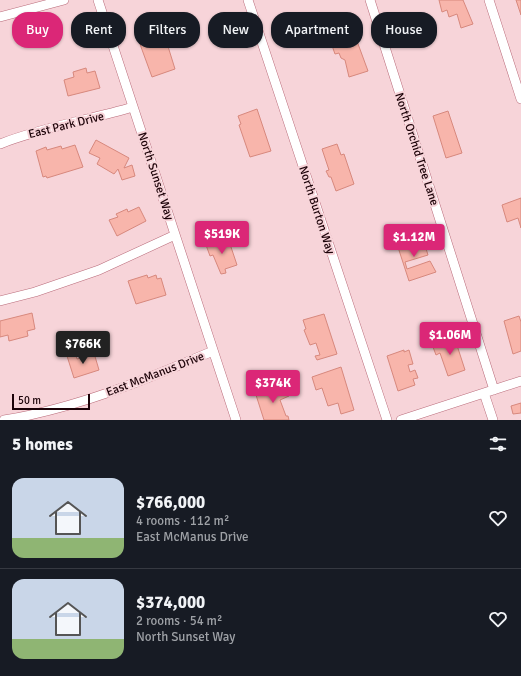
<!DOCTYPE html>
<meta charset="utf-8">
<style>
:root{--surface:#171b24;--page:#242831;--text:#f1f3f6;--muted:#9ea1a6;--line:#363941;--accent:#db2777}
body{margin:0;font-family:Signika,sans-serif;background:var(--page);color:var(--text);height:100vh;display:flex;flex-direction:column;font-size:15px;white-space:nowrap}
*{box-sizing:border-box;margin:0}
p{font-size:13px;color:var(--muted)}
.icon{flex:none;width:22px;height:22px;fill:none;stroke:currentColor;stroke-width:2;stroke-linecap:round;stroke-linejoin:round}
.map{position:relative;height:420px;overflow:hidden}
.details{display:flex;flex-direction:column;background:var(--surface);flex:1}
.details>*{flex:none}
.guide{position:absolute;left:12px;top:12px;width:497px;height:36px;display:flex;gap:8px}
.scale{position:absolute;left:12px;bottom:10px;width:78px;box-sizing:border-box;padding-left:4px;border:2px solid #1c0208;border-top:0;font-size:11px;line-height:14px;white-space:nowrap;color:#1c0208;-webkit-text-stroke:3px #f7d4d9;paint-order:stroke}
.price{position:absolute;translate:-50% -34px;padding:0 9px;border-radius:4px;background:var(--accent);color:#fff;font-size:13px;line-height:26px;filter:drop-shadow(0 1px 2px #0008)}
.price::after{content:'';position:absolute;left:50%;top:24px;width:12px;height:9px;margin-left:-6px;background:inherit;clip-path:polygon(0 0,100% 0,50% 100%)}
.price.on{background:#222;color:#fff}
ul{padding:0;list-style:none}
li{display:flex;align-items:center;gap:12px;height:100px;padding:0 12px}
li+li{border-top:1px solid var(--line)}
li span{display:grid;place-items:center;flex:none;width:112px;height:80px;border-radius:12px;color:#555}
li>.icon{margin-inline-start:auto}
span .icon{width:48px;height:48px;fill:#fffc;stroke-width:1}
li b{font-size:17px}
h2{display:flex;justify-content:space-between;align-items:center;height:48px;padding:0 12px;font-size:17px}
.pill{padding:0 14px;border-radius:16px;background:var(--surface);box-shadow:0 1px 3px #0004;font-size:14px;line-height:36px}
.pill.on{background:var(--accent);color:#fff}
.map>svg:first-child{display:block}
</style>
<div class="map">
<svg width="521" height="420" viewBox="0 0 521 420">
<rect width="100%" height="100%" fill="#f7d4d9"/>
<path fill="#f8b5ab" stroke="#d7887d" d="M 439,0 L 463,0 L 473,24 L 461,28 L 457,14 L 449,17 L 447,10 L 442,12 Z
M 516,0 L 521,0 L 521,15 Z
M 165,26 L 169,39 L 166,40 L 175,69 L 152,77 L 137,36 Z
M 354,33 L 368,71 L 349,77 L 345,60 L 341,58 L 339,53 L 335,54 L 330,40 Z
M 86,68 L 87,73 L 95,71 L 100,88 L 68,96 L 64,80 L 74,77 L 73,72 Z
M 257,109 L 271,151 L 250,157 L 239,125 L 241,124 L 238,116 Z
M 448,111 L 462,153 L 446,158 L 433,116 Z
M 96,140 L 129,158 L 124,168 L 132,165 L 135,176 L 122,180 L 118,169 L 114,174 L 97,164 L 100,158 L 89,153 Z
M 337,144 L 341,155 L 344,154 L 354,184 L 336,191 L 331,177 L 329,177 L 326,171 L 329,170 L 322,149 Z
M 75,145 L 83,167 L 47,178 L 46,176 L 43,177 L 36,151 L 46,147 L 47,150 L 61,146 L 62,149 Z
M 521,198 L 521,228 L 518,218 L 507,222 L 502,205 Z
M 139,207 L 146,221 L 117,236 L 109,220 L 118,217 L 116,214 L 127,209 L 128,212 Z
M 415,234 L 416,238 L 411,240 L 413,247 L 424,242 L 428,255 L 405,262 L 407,269 L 430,261 L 436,272 L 409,281 L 396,241 Z
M 228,238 L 237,265 L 225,269 L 226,273 L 221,274 L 213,255 L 210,256 L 206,245 Z
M 147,275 L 148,278 L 156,275 L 157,279 L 161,278 L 166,295 L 136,304 L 128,281 Z
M 32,313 L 35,329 L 27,331 L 28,336 L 9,341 L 8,335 L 0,337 L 0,321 Z
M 324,314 L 337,354 L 317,360 L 315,356 L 320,355 L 316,343 L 310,345 L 304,330 L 306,329 L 303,320 Z
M 519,316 L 521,322 L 521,351 L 513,354 L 504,321 Z
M 454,336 L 465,370 L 448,376 L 440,353 L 436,355 L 433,347 L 438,345 L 436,342 Z
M 404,350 L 404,352 L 409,350 L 413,364 L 408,365 L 410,372 L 415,370 L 418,378 L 413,379 L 415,385 L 398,391 L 387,356 Z
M 75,353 L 77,359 L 94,353 L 99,370 L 74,378 L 67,356 Z
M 341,367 L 354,410 L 341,414 L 338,403 L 328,406 L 322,388 L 316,390 L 312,377 Z
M 286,386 L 289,396 L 280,400 L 286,416 L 288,416 L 289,420 L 264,420 L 256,395 Z
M 521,403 L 521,413 L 513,414 L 511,406 Z"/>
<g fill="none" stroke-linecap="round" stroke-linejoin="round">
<defs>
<path id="minor" d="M 98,0 L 236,420
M 248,0 L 387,420
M 370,0 L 494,390
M 489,0 L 521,99
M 0,17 L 64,0
M 0,144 C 43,127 89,120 133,107
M 0,301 L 35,292 L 99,270 L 175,235
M 484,393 L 493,420
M 4,420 C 77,408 145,380 213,351
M 401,420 L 521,381"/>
</defs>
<use href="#minor" stroke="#b96b7a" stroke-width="10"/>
<use href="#minor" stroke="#fff" stroke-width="9"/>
</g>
<g text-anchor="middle" stroke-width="4" stroke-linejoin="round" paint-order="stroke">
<g font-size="12" fill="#1c0208" stroke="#f7d4d9">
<text transform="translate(66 125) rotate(-14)" y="4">East Park Drive</text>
<text transform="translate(417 149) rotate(72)" y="4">North Orchid Tree Lane</text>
<text transform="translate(156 176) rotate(72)" y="4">North Sunset Way</text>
<text transform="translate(317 210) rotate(72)" y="4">North Burton Way</text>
<text transform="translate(155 374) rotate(-21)" y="4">East McManus Drive</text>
</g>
</g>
</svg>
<div class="scale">50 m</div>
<b class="price" style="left:222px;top:255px">$519K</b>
<b class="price" style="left:414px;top:258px">$1.12M</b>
<b class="price" style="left:450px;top:356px">$1.06M</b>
<b class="price on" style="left:83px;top:365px">$766K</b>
<b class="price" style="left:273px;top:404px">$374K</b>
<div class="guide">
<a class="pill on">Buy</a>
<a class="pill">Rent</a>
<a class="pill">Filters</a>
<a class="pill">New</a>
<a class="pill">Apartment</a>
<a class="pill">House</a>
</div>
</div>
<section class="details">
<h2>5 homes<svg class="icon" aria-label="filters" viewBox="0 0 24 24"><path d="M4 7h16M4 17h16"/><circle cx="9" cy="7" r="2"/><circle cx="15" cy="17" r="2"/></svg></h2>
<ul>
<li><span style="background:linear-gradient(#c9d6e8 75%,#8fb573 0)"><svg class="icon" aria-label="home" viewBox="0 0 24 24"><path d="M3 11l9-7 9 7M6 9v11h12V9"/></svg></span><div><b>$766,000</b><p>4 rooms · 112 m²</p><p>East McManus Drive</p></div><svg class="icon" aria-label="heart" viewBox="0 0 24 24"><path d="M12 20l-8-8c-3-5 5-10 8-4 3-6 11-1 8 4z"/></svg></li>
<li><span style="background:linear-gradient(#c9d6e8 75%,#8fb573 0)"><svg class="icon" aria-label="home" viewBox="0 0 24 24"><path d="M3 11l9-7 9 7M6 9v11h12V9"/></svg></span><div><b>$374,000</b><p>2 rooms · 54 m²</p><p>North Sunset Way</p></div><svg class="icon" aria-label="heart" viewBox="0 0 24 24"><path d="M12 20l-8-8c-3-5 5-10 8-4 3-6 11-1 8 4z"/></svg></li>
</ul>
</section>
